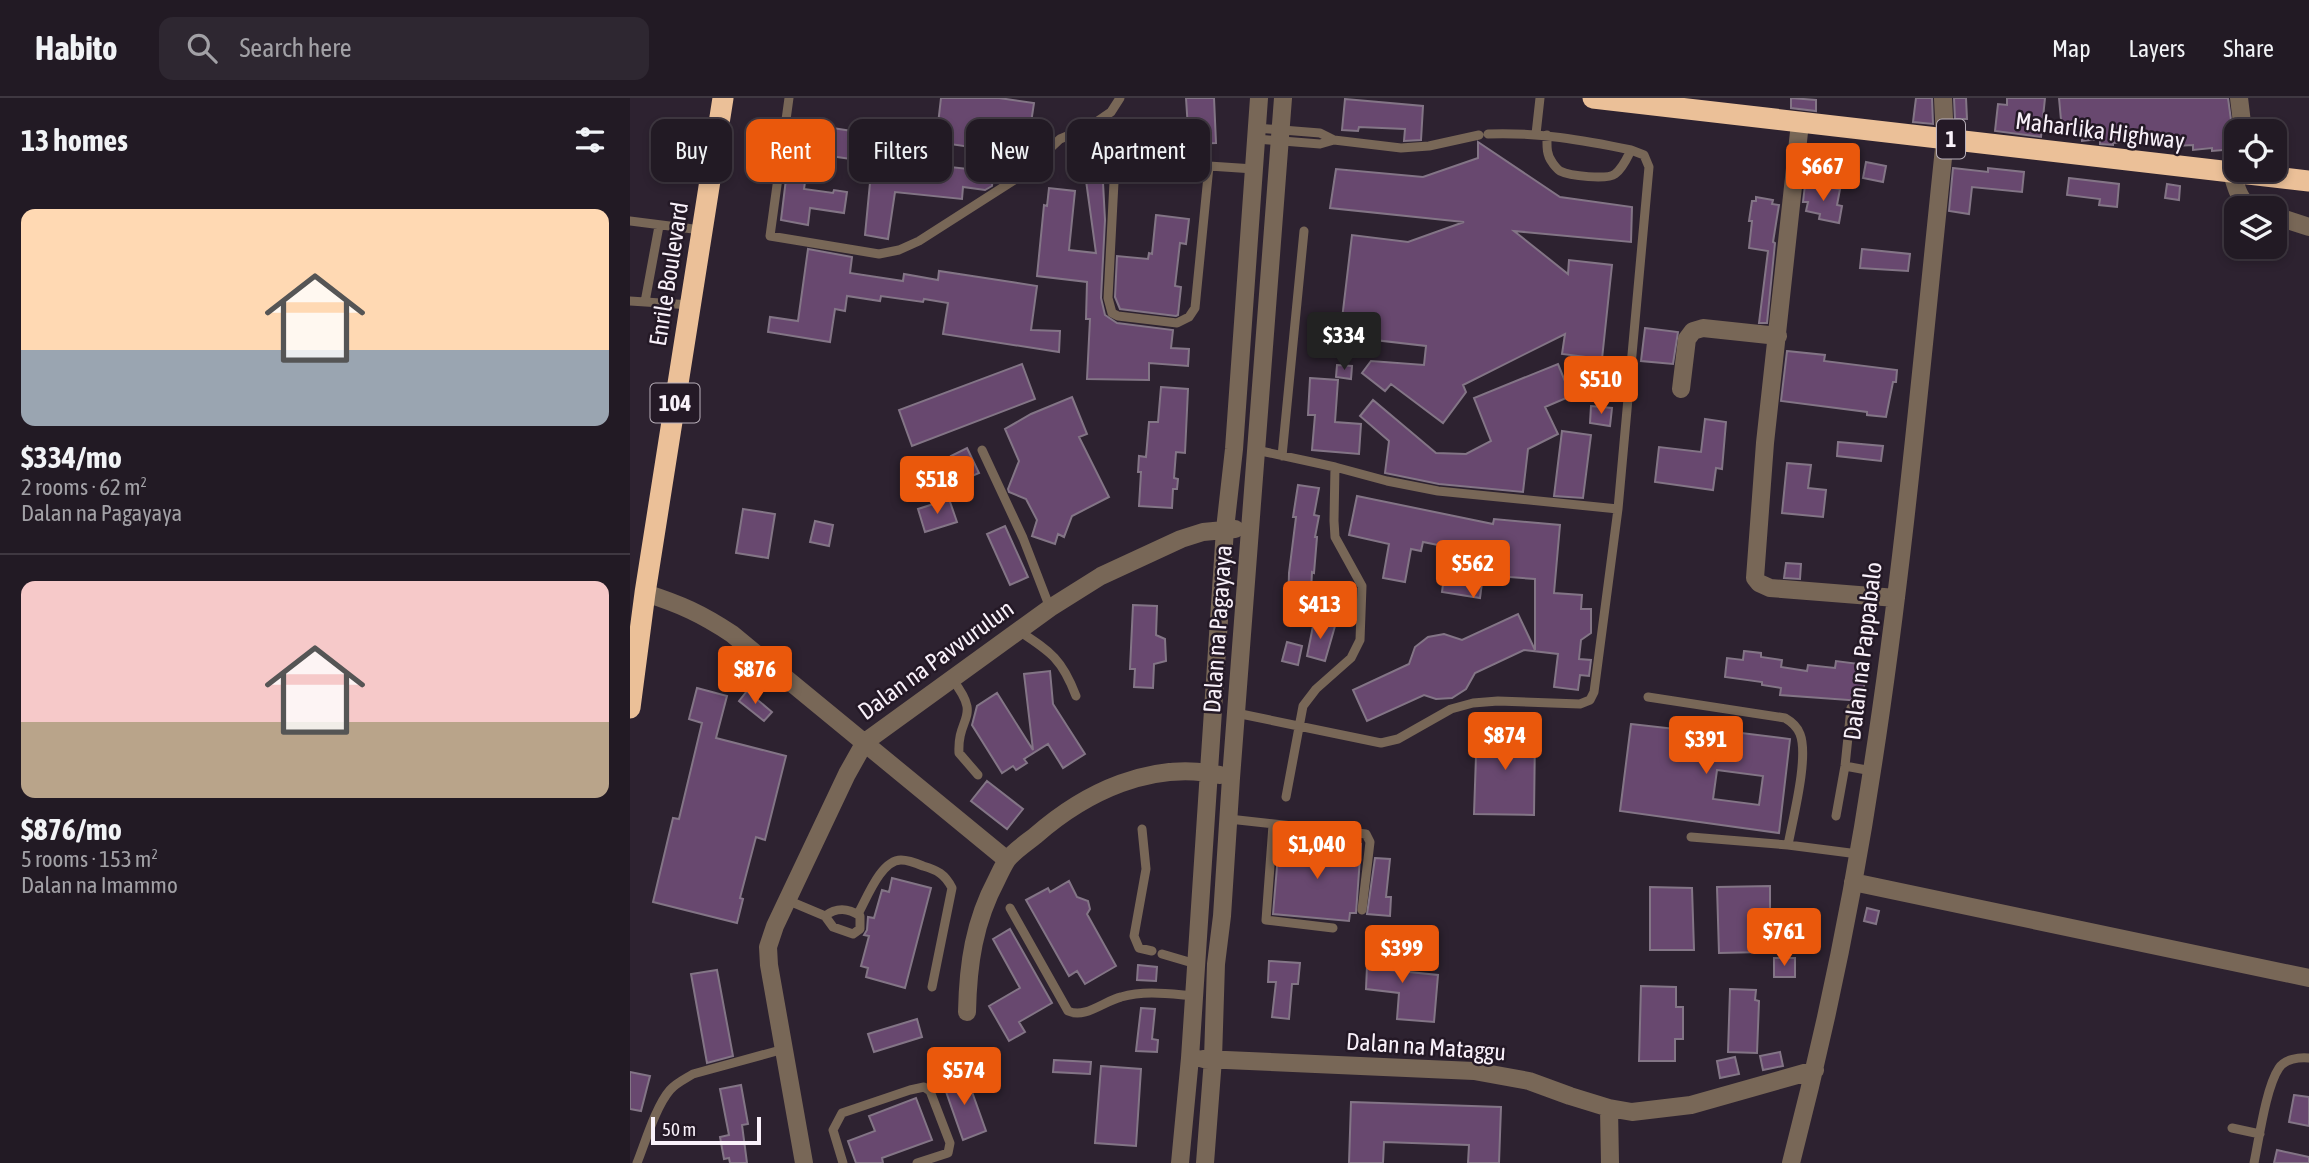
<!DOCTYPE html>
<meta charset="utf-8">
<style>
:root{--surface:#221a24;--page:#2e2731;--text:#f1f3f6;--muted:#a2a1a6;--line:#3f3841;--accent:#ea580c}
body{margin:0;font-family:"Asap Condensed",sans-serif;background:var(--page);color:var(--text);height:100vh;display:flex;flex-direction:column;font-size:26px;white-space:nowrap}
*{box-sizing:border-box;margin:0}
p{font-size:23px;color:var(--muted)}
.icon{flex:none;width:38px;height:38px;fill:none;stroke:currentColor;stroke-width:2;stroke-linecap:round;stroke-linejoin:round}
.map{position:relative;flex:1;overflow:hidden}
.sheet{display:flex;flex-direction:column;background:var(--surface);width:630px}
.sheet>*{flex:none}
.hud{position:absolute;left:21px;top:21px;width:665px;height:63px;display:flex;gap:14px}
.controls{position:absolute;left:1594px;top:21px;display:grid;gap:14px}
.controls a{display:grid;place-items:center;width:63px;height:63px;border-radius:14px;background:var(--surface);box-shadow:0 4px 10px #0003,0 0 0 2px var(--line);font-size:35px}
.scale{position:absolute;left:21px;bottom:18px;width:110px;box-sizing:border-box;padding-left:7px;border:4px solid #f9f1fa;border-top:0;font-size:19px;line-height:24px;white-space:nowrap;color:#f9f1fa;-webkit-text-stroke:5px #241926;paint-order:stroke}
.price{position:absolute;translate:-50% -60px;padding:0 16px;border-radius:7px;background:var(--accent);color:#fff;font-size:23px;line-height:46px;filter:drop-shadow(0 2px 4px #0008)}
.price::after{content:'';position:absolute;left:50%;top:42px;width:21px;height:16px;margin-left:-10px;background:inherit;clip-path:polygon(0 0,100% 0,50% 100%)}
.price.selected{background:#222;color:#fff}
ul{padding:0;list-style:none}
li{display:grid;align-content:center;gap:14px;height:371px;padding:0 21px}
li+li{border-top:2px solid var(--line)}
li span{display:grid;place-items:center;height:217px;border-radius:14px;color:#555}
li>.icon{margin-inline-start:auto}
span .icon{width:126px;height:126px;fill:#fffc;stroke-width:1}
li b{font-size:30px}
h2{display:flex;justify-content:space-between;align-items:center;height:84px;padding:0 21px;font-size:30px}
.chip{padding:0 24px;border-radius:14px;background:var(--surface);box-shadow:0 4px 10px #0003,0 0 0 2px var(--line);font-size:24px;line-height:63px}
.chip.selected{background:var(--accent);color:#fff}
header{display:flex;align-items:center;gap:42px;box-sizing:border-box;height:98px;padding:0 35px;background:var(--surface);border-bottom:2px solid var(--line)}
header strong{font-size:33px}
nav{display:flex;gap:38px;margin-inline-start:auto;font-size:24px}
.search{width:490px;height:63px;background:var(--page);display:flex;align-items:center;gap:18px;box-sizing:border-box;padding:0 24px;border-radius:14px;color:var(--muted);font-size:26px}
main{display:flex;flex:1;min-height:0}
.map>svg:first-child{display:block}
</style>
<header>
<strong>Habito</strong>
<div class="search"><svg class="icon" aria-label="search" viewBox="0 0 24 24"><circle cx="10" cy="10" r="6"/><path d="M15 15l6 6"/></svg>Search here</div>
<nav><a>Map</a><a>Layers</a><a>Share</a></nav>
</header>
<main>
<section class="sheet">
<h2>13 homes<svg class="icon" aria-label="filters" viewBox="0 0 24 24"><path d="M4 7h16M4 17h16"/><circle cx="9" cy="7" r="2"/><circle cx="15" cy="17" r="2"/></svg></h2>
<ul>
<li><span style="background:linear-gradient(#ffd9b3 65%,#9aa5b1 0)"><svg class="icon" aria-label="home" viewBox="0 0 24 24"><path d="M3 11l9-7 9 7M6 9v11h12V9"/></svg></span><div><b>$334/mo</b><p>2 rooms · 62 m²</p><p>Dalan na Pagayaya</p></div></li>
<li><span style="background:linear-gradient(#f6c9c9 65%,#b9a48a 0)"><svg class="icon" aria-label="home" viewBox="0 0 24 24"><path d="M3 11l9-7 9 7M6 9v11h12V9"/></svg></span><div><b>$876/mo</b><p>5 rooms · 153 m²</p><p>Dalan na Imammo</p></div></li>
</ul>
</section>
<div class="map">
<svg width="1679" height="1065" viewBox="0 0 1679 1065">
<rect width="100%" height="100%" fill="#2d2230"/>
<path fill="#68486f" stroke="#837586" stroke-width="2" fill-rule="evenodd" d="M 311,0 L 369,0 L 404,5 L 399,38 L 367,34 L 362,88 L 355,92 L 333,89 L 332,101 L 265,94 L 258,141 L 235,137 L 242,64 L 179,55 L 174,91 L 203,95 L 204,92 L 217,94 L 214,115 L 180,110 L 178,127 L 151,122 L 163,24 L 268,40 L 265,63 L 338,71 L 341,49 L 306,44 Z
M 556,0 L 584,0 L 586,45 L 559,46 Z
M 1161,0 L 1186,2 L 1186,13 L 1161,10 Z
M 1286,0 L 1302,0 L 1303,26 L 1283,24 Z
M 1324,0 L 1336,0 L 1337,21 L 1325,21 Z
M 1377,0 L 1415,0 L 1411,39 L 1365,33 L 1368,6 L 1377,7 Z
M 1429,0 L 1598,0 L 1605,51 L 1582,53 L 1582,50 L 1563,52 L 1563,47 L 1546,48 L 1545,39 L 1537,40 L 1537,35 L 1510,38 L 1510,42 L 1483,45 L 1483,47 L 1470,46 L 1470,41 L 1452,43 L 1451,31 L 1432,33 Z
M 715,1 L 793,8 L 791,42 L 774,43 L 775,31 L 729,29 L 728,33 L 712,32 Z
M 848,44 L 930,99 L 1002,109 L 1001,144 L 884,133 L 938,176 L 939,162 L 982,167 L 972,261 L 932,256 L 935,236 L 833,287 L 836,294 L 813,325 L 761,286 L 755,293 L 732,275 L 741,263 L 794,267 L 796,248 L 710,238 L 722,137 L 778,144 L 834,124 L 700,110 L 706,71 L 793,79 L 848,60 Z
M 1236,64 L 1256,68 L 1253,84 L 1233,80 Z
M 467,65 L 468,67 L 472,66 L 475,122 L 471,200 L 475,217 L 487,225 L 543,232 L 541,250 L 559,251 L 558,268 L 519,265 L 519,282 L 457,281 L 460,221 L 456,221 L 457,184 L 407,178 L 414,107 L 417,108 L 419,90 L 445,93 L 439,152 L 466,155 L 454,68 Z
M 1323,70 L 1358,74 L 1358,70 L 1394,74 L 1392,94 L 1342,89 L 1339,116 L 1319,113 Z
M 1439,80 L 1489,86 L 1487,109 L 1469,107 L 1470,101 L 1437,97 Z
M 1537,86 L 1550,88 L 1549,102 L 1535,100 Z
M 1175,87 L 1197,92 L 1197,89 L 1210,91 L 1207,107 L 1212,108 L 1209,125 L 1189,121 L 1190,116 L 1176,113 L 1178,104 L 1173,104 Z
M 1126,99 L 1143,102 L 1142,106 L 1149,107 L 1143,144 L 1145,145 L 1137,225 L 1129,225 L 1138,153 L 1119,150 L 1122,123 L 1119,123 L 1122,103 L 1126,103 Z
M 526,117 L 559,121 L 556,146 L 550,145 L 545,188 L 551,189 L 548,217 L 546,218 L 490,211 L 485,199 L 487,158 L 518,161 L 519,155 L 522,156 Z
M 178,151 L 222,159 L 220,175 L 273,183 L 274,176 L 308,182 L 309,173 L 407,188 L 401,232 L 430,233 L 429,254 L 313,236 L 318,205 L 294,201 L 293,204 L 251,198 L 250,203 L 217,198 L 215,213 L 205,211 L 200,244 L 138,234 L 140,219 L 168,223 Z
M 1232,151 L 1280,156 L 1278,173 L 1230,170 Z
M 1015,230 L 1048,234 L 1043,266 L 1011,263 Z
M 1157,253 L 1195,257 L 1194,263 L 1267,272 L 1266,284 L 1263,284 L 1256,319 L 1237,317 L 1237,314 L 1151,303 Z
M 392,266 L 405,301 L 282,348 L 269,312 Z
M 928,266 L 941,298 L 915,309 L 928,336 L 898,351 L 893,394 L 809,386 L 755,375 L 759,343 L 730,318 L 743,302 L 806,355 L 836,356 L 861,343 L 844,300 Z
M 707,267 L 722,268 L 721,281 L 706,279 Z
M 680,280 L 708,282 L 705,324 L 731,326 L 729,356 L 682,352 L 685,317 L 678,317 Z
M 531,289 L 558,291 L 555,355 L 546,354 L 544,380 L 548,381 L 547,391 L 543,391 L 542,410 L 509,408 L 511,374 L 508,374 L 509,358 L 516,359 L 519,324 L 528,324 Z
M 442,299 L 457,336 L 449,339 L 479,399 L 442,418 L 434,439 L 428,436 L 425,446 L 402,438 L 407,422 L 396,401 L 379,394 L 378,391 L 389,363 L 375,331 L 401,316 Z
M 961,308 L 982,310 L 980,328 L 960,325 Z
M 1075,321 L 1096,324 L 1092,371 L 1086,370 L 1083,392 L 1025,384 L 1029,349 L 1071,354 Z
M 932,333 L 961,337 L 953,400 L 924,398 Z
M 1208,344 L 1253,348 L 1251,363 L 1207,358 Z
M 337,350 L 349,375 L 333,382 L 321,358 Z
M 1157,365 L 1181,367 L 1178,390 L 1196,392 L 1193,419 L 1152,415 Z
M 668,387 L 689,390 L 684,417 L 689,418 L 685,439 L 687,439 L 684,475 L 682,474 L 680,514 L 658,513 L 659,475 L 666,419 L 663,419 Z
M 727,398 L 863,426 L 864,421 L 930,427 L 924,495 L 952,497 L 951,511 L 961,511 L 961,535 L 951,542 L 949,561 L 961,562 L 959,578 L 950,577 L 948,592 L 924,589 L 928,556 L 894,552 L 845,575 L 836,591 L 822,600 L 806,601 L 794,597 L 737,623 L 723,592 L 779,566 L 785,549 L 798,539 L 814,536 L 832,542 L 888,516 L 905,552 L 905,481 L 853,477 L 850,500 L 812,494 L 818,449 L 793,444 L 791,453 L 781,451 L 775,484 L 753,480 L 759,446 L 719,437 Z
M 319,401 L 327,424 L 295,434 L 288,411 Z
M 113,411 L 145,416 L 138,460 L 106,455 Z
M 185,423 L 203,427 L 199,448 L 180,444 Z
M 375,428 L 398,479 L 380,487 L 357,436 Z
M 1156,465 L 1171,466 L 1170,481 L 1154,480 Z
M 503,507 L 527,508 L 526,537 L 535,541 L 536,563 L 524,566 L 523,590 L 504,589 L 505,571 L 500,571 Z
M 684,523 L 705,528 L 695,563 L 677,558 Z
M 657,544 L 672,548 L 668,567 L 652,563 Z
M 1114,553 L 1131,555 L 1131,559 L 1152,562 L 1151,569 L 1177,573 L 1178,567 L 1205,570 L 1206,563 L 1237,567 L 1232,603 L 1150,597 L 1151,590 L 1132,587 L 1132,584 L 1095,579 L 1097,560 L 1113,562 Z
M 420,573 L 423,606 L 455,656 L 433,670 L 418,646 L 394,661 L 397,665 L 386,672 L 383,668 L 372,675 L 342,627 L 347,608 L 367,595 L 403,652 L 394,576 Z
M 67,590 L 97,598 L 86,640 L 156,658 L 135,742 L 126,739 L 110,800 L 113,801 L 107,825 L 23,804 L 43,720 L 49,721 L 72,625 L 59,621 Z
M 117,593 L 142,614 L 134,623 L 109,603 Z
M 1001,626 L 1054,632 L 1055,628 L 1160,641 L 1149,735 L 990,713 ZM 1087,672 L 1133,678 L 1129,707 L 1083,701 Z
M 847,629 L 905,635 L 904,717 L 844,716 Z
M 357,683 L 393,711 L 377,731 L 341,703 Z
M 708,744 L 731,746 L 726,815 L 720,815 L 719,823 L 643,816 L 649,745 L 707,752 Z
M 745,760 L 760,761 L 756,799 L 761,799 L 760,818 L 737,816 Z
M 262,780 L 301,790 L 275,890 L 236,879 L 238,870 L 231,868 L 239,838 L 234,837 L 237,832 L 238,819 L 244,820 L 252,792 L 259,794 Z
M 439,783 L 447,799 L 458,803 L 460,811 L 457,816 L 486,868 L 455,886 L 447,873 L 439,878 L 396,802 L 418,790 L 420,794 Z
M 1140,788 L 1140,830 L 1134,830 L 1134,854 L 1089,855 L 1087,789 Z
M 1020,789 L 1062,790 L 1064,852 L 1020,852 Z
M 1237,810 L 1249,813 L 1246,826 L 1234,823 Z
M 380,831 L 422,905 L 389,924 L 395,934 L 379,943 L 359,908 L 390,890 L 363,841 Z
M 738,845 L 762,847 L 760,872 L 808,877 L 804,924 L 767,921 L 769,895 L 736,891 Z
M 1144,860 L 1165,860 L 1165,879 L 1144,879 Z
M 639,863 L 670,865 L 668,886 L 662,886 L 659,921 L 642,919 L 646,884 L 638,884 Z
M 508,867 L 527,869 L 526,883 L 507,882 Z
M 87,872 L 103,958 L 77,965 L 61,876 Z
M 1011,888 L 1046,889 L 1046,909 L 1053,909 L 1053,941 L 1045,941 L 1045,963 L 1009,963 Z
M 1100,891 L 1126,892 L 1125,902 L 1129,903 L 1127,955 L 1098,954 Z
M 511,910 L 525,911 L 522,941 L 528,942 L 527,954 L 506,953 Z
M 287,921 L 292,939 L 244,954 L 238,936 Z
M 1150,954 L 1153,968 L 1133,972 L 1130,958 Z
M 1105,959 L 1109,976 L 1090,980 L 1087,963 Z
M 424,962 L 461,964 L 460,976 L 423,974 Z
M 471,968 L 511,971 L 506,1048 L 465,1045 Z
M 0,974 L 20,978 L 11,1013 L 0,1011 Z
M 336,977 L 356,1033 L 333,1042 L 313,985 Z
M 111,987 L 118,1026 L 112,1027 L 117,1065 L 100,1065 L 99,1060 L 94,1061 L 90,1039 L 99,1037 L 90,991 Z
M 1664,997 L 1679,999 L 1679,1028 L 1659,1024 Z
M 286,1000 L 302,1042 L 252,1060 L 253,1065 L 226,1065 L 218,1043 L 245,1033 L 239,1018 Z
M 721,1004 L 871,1009 L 869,1065 L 838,1065 L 839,1047 L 754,1044 L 753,1065 L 719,1065 Z
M 1647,1052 L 1679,1059 L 1679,1065 L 1644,1065 Z"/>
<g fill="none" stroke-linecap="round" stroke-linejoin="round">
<path stroke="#786757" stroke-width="9" d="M 159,0 L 140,138 L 249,156 L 269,152 L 289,143 L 392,77 L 430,41 L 459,29 L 481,14 L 490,0
M 626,30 L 690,35 L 704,42
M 858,36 C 907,34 953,42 1001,52 C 997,60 993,70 985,76 C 977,82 940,78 930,73 C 928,72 923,66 922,64 C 916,56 917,47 917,37
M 906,36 L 910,0
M 626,41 L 690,46 L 704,42 L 771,50 L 799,48 L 849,37
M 579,68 L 565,210 L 559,219 L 547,225 L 488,218 L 482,215 L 478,200 L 484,84 L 500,72 L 579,68 L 624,71
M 0,123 L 71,132
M 0,203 L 61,207
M 15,204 L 29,128
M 352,352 L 393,440 L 420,510
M 626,352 L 705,369 L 757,383 L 808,393 L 988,411
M 652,358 L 674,133
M 389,533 C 421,554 432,561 446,598
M 322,581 C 353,621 327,617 329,655 L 348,677
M 1018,599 L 1155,620 C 1162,624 1167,628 1170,636 C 1179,659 1163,720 1158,747 L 1061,739
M 606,615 L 751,645 L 768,641 L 821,611 L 843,605 L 868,603 L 950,606 L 960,602 L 964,594 L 988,411 L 1019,69 L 1014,57 L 1001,52
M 1215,668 L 1242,673
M 656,699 L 673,608 L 686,591 L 721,560 L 730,542 L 732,488 L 705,439 L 704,423 L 705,369
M 1206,718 L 1215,668 L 1221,610
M 599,721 L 736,736 L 740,744 L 732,812
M 643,727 L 636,822 L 703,830
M 512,731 L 516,771 L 504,838 L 509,850 L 522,853
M 1158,747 L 1228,756
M 157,802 L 195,818 L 203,829 L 223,836 L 230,831 L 230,818 C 218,810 207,809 195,818
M 380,810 L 438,913 C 455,921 474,903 491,899 C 515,892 540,896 565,898
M 228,816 C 237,800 251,762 271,762 C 278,762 286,765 293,768 C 307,772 315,776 322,790 L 302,889
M 532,856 L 566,866
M 1602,1030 L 1630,1036
M 7,1065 C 15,1045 26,1008 40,992 C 46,985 55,981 63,976 L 154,951
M 213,1065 L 203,1032 L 212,1015 L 280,992 L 294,989 L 300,993 L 320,1045 L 318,1055 L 287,1065
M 1624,1065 C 1629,1041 1636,989 1649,970 C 1655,961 1669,959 1679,960"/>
<path stroke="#786757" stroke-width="18" d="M 1609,0 L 1613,33
M 1170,25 L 1135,345 L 1125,480 L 1129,485 L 1140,490 L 1266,500
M 1602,75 C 1606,89 1609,102 1621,110
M 1645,118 L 1679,129
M 1051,291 L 1057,241 L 1063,233 L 1073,230 L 1148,238
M 15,495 C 50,506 72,516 102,536 L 377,762
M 1223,784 L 1679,880
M 337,914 C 338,866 344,824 367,781 C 370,775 373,768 377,762 C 384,753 396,745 405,738 C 455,694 522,662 590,677
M 573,961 L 844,973 L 899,983 L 940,998 L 979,1010 L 1002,1014 L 1061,1007 L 1185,972
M 979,1010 L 980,1065
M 174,1065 L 139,867 L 138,849 L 145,828 L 217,676 L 235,644 L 420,510 L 471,478 L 551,441 L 573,434 L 605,431
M 550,1065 L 560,960 L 595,431 L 604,351 L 629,0
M 575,1065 L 583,961 L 586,866 L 592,818 L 601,680 L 653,0
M 1161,1065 C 1195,934 1223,800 1243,666 C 1275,459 1293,249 1315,41 L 1313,0"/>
<path stroke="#ebc098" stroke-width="21" d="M 963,0 L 1679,83
M 0,610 L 15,495 L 93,0"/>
</g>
<g text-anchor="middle" stroke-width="5" stroke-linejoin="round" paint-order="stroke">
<g fill="#241926" stroke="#b9b0ba" stroke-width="2">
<rect x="1307" y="21.5" width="28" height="39" rx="5"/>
<rect x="20.5" y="285.5" width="49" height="39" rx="5"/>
</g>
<g font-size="23" font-weight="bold" fill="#f9f1fa">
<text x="1321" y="49">1</text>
<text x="45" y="313">104</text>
</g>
<g font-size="24" fill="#f9f1fa" stroke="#241926">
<text transform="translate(1470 33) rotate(7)" y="8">Maharlika Highway</text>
<text transform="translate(39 176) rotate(-81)" y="8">Enrile Boulevard</text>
<text transform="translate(588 531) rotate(-86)" y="8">Dalan na Pagayaya</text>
<text transform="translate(1233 553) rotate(-83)" y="8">Dalan na Pappabalo</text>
<text transform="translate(306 562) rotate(-36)" y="8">Dalan na Pavvurulun</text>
<text transform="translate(796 949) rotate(4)" y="8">Dalan na Mataggu</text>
</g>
</g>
</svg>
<div class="controls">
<a><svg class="icon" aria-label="locate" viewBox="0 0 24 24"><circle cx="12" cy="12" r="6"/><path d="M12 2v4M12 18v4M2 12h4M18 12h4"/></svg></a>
<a><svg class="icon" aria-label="layers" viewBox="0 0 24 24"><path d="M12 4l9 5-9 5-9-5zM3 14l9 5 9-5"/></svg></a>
</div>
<div class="scale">50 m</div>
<b class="price" style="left:1193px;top:105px">$667</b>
<b class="price selected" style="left:714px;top:274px">$334</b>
<b class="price" style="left:971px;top:318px">$510</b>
<b class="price" style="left:307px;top:418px">$518</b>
<b class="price" style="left:843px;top:502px">$562</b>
<b class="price" style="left:690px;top:543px">$413</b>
<b class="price" style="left:125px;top:608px">$876</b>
<b class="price" style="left:875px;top:674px">$874</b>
<b class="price" style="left:1076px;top:678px">$391</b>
<b class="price" style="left:687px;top:783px">$1,040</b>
<b class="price" style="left:1154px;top:870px">$761</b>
<b class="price" style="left:772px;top:887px">$399</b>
<b class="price" style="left:334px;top:1009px">$574</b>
<div class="hud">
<a class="chip">Buy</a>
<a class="chip selected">Rent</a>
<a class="chip">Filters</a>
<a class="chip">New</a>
<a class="chip">Apartment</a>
</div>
</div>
</main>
